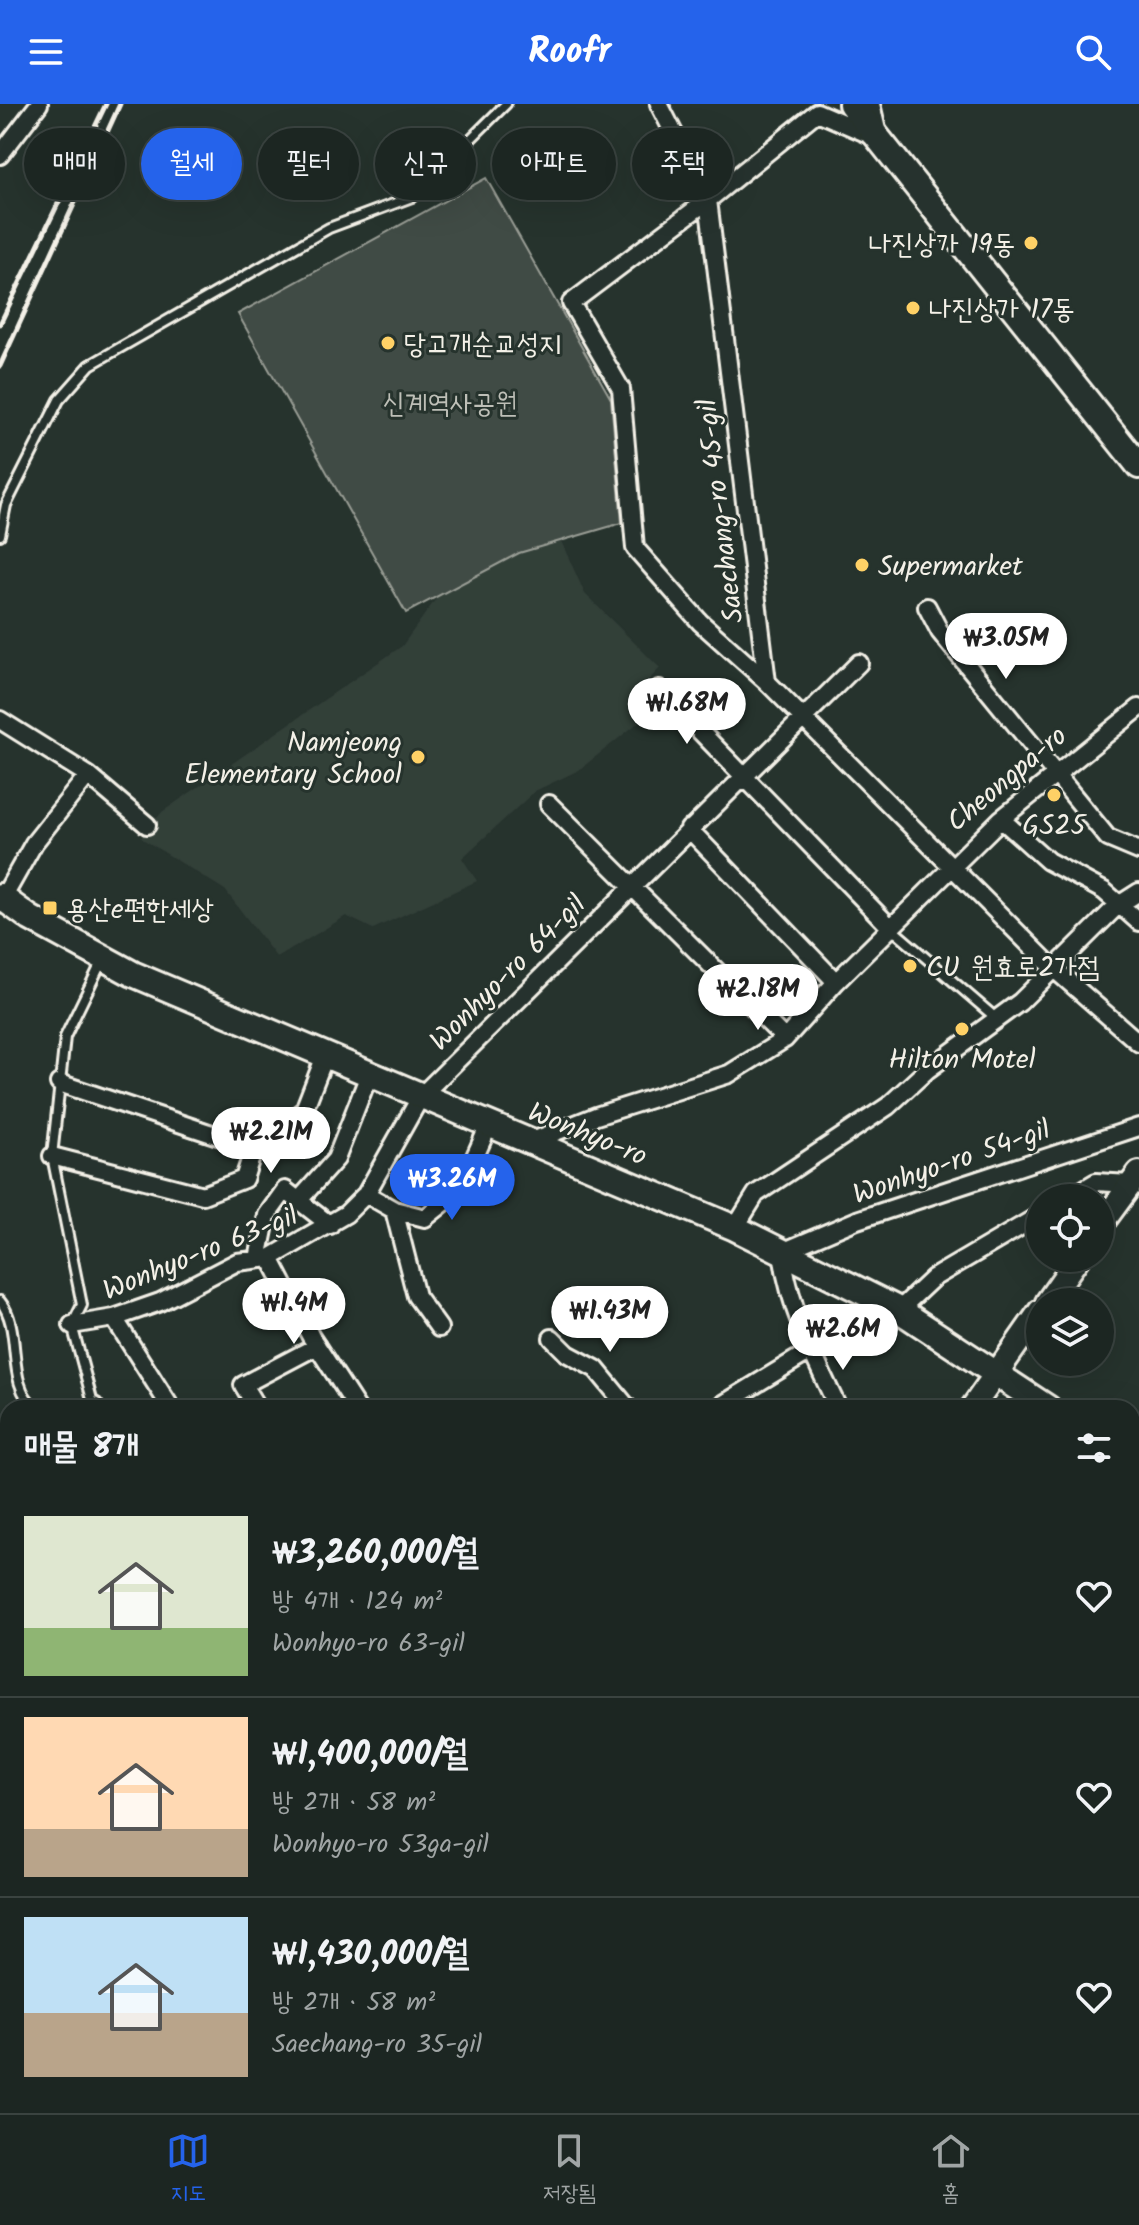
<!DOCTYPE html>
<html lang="ko">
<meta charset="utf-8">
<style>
:root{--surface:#1c2622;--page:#252e2a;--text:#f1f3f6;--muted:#a0a5a5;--line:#3a4340;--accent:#2563eb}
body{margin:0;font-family:Kalam,"Poor Story",sans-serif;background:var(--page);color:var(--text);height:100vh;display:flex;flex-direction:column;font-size:30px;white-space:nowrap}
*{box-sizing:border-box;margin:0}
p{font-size:26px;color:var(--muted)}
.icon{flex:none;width:44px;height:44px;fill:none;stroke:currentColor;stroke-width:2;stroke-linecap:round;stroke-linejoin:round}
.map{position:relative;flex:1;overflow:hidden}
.panel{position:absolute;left:0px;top:1296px;width:1140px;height:714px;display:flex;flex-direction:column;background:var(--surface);border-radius:24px 24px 0 0;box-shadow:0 8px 32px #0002,0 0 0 2px var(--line)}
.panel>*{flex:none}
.banner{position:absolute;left:24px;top:24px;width:1092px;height:72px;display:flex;gap:16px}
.tools{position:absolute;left:1026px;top:1080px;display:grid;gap:16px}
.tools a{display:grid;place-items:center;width:88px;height:88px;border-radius:50%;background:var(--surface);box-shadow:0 8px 32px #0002,0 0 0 2px var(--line);font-size:40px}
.price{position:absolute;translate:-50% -68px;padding:0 18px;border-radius:28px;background:#fff;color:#222;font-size:26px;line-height:52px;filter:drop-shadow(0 2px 4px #0008)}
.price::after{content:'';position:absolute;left:50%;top:48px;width:24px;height:18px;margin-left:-12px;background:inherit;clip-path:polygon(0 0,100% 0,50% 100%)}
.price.on{background:var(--accent);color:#fff}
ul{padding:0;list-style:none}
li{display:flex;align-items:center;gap:24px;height:200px;padding:0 24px}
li+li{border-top:2px solid var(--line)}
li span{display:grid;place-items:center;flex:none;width:224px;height:160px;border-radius:0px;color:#555}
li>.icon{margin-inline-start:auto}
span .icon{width:96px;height:96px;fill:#fffc;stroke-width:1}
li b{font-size:34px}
h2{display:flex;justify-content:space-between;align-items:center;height:96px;padding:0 24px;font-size:34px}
.pill{padding:0 28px;border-radius:36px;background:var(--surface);box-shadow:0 8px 32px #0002,0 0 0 2px var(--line);font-size:28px;line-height:72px}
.pill.on{background:var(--accent);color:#fff}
header{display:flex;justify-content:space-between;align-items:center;height:104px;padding:0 24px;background:var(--accent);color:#fff;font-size:36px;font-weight:700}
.tab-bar{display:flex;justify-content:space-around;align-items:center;height:112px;border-top:2px solid var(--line);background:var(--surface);font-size:22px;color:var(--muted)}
.tab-bar a{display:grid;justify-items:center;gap:4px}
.tab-bar .on{color:var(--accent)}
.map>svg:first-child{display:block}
</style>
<header><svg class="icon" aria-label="menu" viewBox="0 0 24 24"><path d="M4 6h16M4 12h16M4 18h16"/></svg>Roofr<svg class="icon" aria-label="search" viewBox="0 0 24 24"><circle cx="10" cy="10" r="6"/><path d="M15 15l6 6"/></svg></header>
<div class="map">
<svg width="1139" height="2009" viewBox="0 0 1139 2009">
<rect width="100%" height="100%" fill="#26332d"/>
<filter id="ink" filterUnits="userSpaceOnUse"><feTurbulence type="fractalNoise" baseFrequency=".0125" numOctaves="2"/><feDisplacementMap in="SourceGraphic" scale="16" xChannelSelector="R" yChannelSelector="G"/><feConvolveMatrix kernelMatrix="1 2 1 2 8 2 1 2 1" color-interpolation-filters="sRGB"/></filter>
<g filter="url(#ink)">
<path fill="#333f39" d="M 561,437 L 585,490 L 660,564 L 644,581 L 654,606 L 579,666 L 535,687 L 462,754 L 477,777 L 373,825 L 346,812 L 277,854 L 225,786 L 141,734 L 162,708 L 402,542 L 438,492 L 519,449 Z"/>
<path fill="#414b45" stroke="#9a9e96" stroke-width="2" d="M 486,74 L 611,295 L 622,419 L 519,449 L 406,509 L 238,210 Z
M 117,2002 L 191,2002 L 192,2009 L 119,2009 Z"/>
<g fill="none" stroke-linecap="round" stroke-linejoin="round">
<defs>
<path id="service" d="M 0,431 L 6,401 L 59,296 L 90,261 L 329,124 L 412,93 L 506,0
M 892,825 L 997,915
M 0,1197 C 24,1226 4,1280 36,1304
M 94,1303 L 72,1221 L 82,1201 L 52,1052 L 65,933 L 103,855
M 62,2002 L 63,2009
M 342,2009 L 346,2002"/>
<path id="minor" d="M 659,0 L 708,96 L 767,578 L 1053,864 L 1139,939
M 871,0 L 877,26
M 0,51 L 39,0
M 927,503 L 940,528 L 1108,734 L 1139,747
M 767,578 L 700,518 L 635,444 L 621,285 L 571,199 L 708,96 L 817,8 L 875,33
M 659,585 L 892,825
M 0,616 L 88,671 L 147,721
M 549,700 L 785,935
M 1001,715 L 1048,757 L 1104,787 L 1139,818
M 689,725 L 836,878
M 3,794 L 34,739 L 88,671
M 530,1038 L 596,1012 L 729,970 L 785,935 L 836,878 L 1001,715 L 1139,604
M 254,1044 L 304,1006 L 325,952
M 52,1052 L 203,1091 L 244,1075 L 254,1044 L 59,979
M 366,1090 L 394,1106 L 425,1114 L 460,1086 L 489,1021
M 1069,1094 L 1096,1078 L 1130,1080
M 300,1095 L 336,1055 L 369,971
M 394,1106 L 416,1192 L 439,1224
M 735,1124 L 756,1090 L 888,1002 L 927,966 L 1020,898 L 1117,802 L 1139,788
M 270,1154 L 311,1233 L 357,1304
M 258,1155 L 267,1111 L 285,1086 L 330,1121
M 899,1206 L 933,1174 L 1040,1111
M 114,1214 L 171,1304
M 72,1221 L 114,1214 L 160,1198 L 237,1158 L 270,1154 L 346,1110 L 366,1090 L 421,992 L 859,559
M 552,1234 L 568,1250 L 596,1265 L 628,1304
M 94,1302 L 95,1304
M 257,1304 L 243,1281 L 317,1242
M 717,1304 L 887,1200
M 838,1304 C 814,1253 789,1204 782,1148 L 857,1116 L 1139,1023
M 1132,1537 L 1139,1541
M 1132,1713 L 1139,1714
M 264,2002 L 269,2009
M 502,2002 L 511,2009
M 566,2009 L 571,2002
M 669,2009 L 674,2002
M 868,2009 L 870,2002"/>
<path id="tertiary" d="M 825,2002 L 833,2009"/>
<path id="secondary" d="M 1100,1122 L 1139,1069
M 1047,1198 L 1078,1154
M 972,1304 L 1040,1207
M 0,1666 L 8,1711
M 0,1852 L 3,2009
M 29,2002 L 29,2009
M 456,2009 L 461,2002"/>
<path id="primary" d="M 851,0 L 1139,362
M 0,792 L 30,814 L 133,870 L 735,1124 L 899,1206 L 1048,1304
M 1132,1360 L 1139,1365"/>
</defs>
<use href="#service" stroke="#f4f1e8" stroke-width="14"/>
<use href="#minor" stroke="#f4f1e8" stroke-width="22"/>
<use href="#tertiary" stroke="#f4f1e8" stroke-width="26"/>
<use href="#secondary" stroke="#f4f1e8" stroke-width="28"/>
<use href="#primary" stroke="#f4f1e8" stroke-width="30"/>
<use href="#service" stroke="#26332d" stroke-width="8"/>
<use href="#minor" stroke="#26332d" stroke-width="16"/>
<use href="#tertiary" stroke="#26332d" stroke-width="20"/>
<use href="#secondary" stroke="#26332d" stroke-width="22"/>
<use href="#primary" stroke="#26332d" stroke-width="24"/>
<path stroke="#f4f1e8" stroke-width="5" d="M 0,220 L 106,0
M 0,262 L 120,0"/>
</g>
</g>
<g fill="#ffd166" stroke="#26332d" stroke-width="3">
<circle cx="1031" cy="139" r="8"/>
<circle cx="913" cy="204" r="8"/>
<circle cx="388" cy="239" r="8"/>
<circle cx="862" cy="461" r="8"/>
<circle cx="418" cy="653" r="8"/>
<circle cx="1054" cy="691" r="8"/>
<rect x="42" y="796" width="16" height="16" rx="4"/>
<circle cx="910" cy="862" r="8"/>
<circle cx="962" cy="925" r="8"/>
</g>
<g text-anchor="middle" stroke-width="6" stroke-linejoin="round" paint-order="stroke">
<g font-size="28" fill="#f4f1e8" stroke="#26332d" text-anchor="start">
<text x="1015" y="149" text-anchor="end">나진상가 19동</text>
<text x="929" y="214">나진상가 17동</text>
<text x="404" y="249">당고개순교성지</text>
<text x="878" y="471">Supermarket</text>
<text x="402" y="647" text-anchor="end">Namjeong<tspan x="402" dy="32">Elementary School</tspan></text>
<text x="1054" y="730" text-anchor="middle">GS25</text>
<text x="66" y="814">용산e편한세상</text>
<text x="926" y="872">CU 원효로2가점</text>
<text x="962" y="964" text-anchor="middle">Hilton Motel</text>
</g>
<g font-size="28" fill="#bebfb7" stroke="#26332d">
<text x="450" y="308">신계역사공원</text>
</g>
<g font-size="28" fill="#f4f1e8" stroke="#26332d">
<text transform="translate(719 407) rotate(-97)" y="10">Saechang-ro 45-gil</text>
<text transform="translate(1006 674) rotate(-40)" y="10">Cheongpa-ro</text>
<text transform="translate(507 868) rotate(-45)" y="10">Wonhyo-ro 64-gil</text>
<text transform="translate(588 1029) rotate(22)" y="10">Wonhyo-ro</text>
<text transform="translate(951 1057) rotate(-19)" y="10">Wonhyo-ro 54-gil</text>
<text transform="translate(200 1148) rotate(-22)" y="10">Wonhyo-ro 63-gil</text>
</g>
</g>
</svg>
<div class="tools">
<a><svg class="icon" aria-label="locate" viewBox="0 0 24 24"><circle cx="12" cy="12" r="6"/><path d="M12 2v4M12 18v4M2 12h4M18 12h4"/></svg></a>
<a><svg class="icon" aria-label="layers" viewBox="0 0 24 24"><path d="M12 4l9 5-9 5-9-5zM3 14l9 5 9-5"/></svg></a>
</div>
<b class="price" style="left:1006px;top:577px">₩3.05M</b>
<b class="price" style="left:687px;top:642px">₩1.68M</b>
<b class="price" style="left:758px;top:928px">₩2.18M</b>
<b class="price" style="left:271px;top:1071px">₩2.21M</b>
<b class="price on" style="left:452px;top:1118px">₩3.26M</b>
<b class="price" style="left:294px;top:1242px">₩1.4M</b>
<b class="price" style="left:610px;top:1250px">₩1.43M</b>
<b class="price" style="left:843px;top:1268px">₩2.6M</b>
<div class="banner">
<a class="pill">매매</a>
<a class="pill on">월세</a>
<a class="pill">필터</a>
<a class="pill">신규</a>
<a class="pill">아파트</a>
<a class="pill">주택</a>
</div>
<section class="panel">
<h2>매물 8개<svg class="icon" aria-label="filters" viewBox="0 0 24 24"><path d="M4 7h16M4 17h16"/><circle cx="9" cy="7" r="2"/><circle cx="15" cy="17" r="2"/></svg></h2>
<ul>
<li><span style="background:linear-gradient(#dfe7d0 70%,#8fb573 0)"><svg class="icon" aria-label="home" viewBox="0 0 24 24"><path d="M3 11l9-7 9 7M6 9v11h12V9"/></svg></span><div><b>₩3,260,000/월</b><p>방 4개 · 124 m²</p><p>Wonhyo-ro 63-gil</p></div><svg class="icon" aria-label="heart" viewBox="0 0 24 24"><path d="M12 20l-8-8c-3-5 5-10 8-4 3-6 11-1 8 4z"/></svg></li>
<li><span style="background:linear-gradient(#ffd9b3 70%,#b9a48a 0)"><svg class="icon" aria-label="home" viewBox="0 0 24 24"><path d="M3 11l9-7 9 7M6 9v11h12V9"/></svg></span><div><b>₩1,400,000/월</b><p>방 2개 · 58 m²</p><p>Wonhyo-ro 53ga-gil</p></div><svg class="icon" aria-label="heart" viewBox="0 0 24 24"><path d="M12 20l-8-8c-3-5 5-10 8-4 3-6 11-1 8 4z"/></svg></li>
<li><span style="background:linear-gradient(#bfe0f5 60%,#b9a48a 0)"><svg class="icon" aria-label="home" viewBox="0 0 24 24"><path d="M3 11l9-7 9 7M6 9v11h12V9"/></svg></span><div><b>₩1,430,000/월</b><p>방 2개 · 58 m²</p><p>Saechang-ro 35-gil</p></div><svg class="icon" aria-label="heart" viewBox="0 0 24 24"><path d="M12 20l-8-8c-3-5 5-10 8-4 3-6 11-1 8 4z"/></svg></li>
</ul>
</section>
</div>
<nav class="tab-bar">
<a class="on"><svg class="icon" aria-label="map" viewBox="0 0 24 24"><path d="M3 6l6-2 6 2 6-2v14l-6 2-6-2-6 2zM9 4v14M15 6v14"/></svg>지도</a>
<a><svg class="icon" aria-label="saved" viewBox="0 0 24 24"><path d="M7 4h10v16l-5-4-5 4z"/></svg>저장됨</a>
<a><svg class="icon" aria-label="home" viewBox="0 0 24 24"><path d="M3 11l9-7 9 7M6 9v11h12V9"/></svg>홈</a>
</nav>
